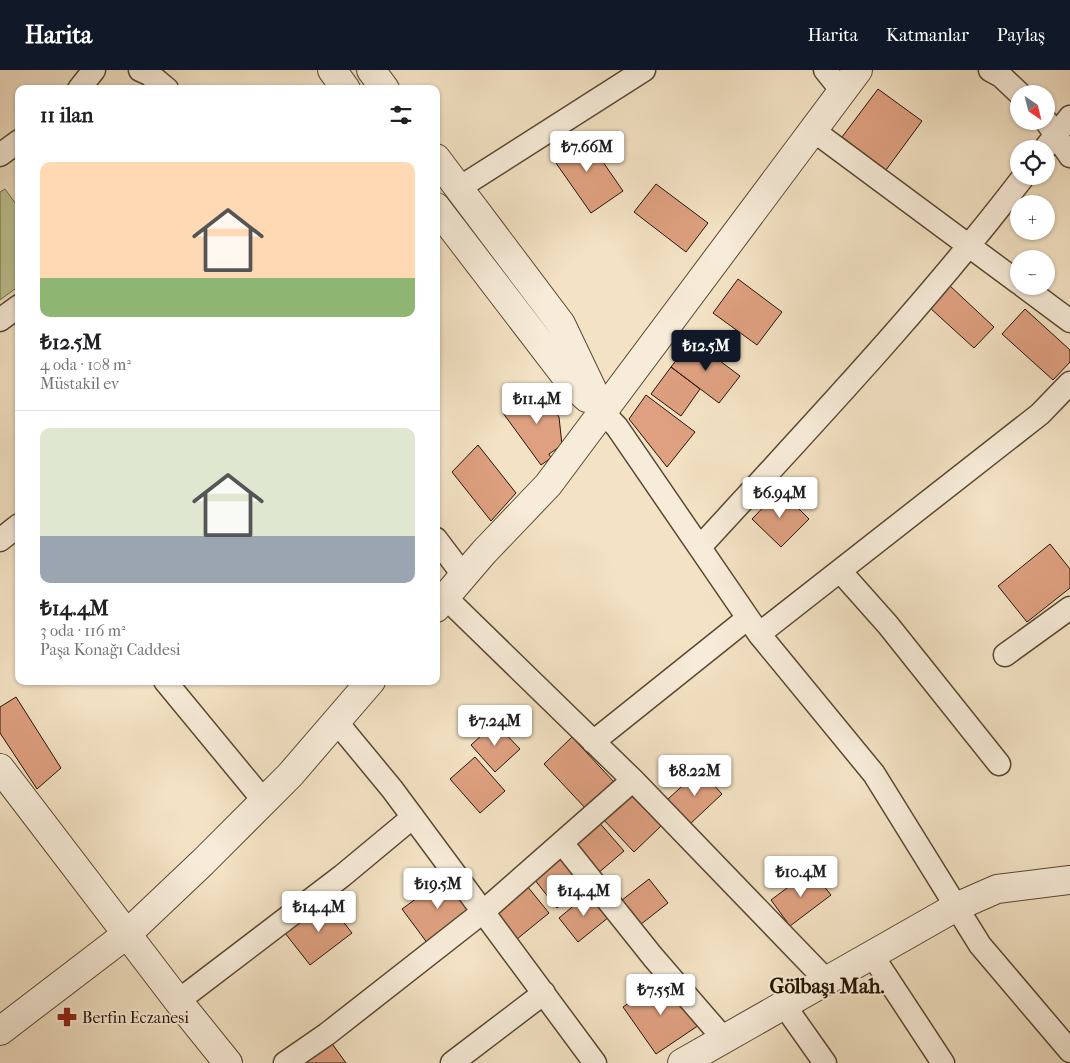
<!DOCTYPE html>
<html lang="tr">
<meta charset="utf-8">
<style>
:root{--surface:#fff;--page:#f2f2f2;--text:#202124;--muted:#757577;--line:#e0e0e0;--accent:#111827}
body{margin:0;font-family:"IM FELL French Canon",serif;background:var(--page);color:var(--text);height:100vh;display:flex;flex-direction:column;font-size:19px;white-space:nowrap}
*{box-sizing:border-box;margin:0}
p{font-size:16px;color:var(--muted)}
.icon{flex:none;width:28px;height:28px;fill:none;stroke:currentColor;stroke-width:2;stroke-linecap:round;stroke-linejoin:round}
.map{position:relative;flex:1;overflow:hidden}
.panel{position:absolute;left:15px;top:15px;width:425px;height:600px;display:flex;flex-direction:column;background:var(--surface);border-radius:10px;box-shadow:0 1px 4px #0004}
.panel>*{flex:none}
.needle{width:32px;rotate:145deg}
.buttons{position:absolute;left:1010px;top:15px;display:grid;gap:10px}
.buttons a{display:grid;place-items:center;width:45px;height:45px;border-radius:50%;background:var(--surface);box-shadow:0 1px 4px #0004;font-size:25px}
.price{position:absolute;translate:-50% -42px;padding:0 11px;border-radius:5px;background:#fff;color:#222;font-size:16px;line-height:32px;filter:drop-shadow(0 1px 2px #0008)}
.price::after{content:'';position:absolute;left:50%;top:30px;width:15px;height:11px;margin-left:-8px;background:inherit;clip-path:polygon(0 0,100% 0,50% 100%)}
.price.current{background:var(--accent);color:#fff}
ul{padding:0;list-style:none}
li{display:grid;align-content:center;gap:10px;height:265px;padding:0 25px}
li+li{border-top:1px solid var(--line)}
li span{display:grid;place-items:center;height:155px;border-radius:10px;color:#555}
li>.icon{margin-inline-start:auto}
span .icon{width:90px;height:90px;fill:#fffc;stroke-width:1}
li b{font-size:21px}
h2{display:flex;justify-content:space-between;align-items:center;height:60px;padding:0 25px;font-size:21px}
header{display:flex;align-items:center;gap:30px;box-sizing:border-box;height:70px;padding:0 25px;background:var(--accent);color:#fff}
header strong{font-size:24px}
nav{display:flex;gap:28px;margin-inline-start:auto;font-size:18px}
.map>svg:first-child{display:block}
</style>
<header>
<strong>Harita</strong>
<nav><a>Harita</a><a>Katmanlar</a><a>Paylaş</a></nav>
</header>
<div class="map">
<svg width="1070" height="993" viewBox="0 0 1070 993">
<rect width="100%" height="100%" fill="#f3e2c4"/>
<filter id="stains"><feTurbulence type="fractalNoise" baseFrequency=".004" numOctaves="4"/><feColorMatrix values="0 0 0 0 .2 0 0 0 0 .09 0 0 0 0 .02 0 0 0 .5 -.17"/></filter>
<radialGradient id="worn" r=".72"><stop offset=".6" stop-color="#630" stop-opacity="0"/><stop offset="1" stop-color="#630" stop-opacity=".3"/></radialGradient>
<path fill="#bdc392" stroke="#726c4a" d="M 5,119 L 19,138 L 19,216 L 0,230 L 0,122 Z"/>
<path fill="#dea080" stroke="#261502" d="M 878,19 L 922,51 L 886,100 L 842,67 Z
M 583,63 L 623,121 L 591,143 L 551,86 Z
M 656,114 L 708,153 L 686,182 L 634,142 Z
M 738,209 L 782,242 L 757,275 L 713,243 Z
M 949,215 L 994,257 L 974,278 L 929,237 Z
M 1025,239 L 1070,280 L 1070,292 L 1053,310 L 1002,264 Z
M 692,270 L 740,306 L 719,333 L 671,297 Z
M 671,297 L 700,319 L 681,346 L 651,324 Z
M 538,318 L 559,347 L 562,375 L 549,384 L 551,388 L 541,395 L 503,343 Z
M 646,325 L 695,362 L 667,397 L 629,349 Z
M 478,375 L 516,423 L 491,451 L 452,402 Z
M 780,420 L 809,449 L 781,477 L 752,449 Z
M 1050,474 L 1070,499 L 1070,518 L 1027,552 L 998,516 Z
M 16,627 L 61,698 L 37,719 L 0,663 L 0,637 Z
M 495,653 L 520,679 L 495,702 L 471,675 Z
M 572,667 L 615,713 L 587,740 L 544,694 Z
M 475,687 L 505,721 L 480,743 L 450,709 Z
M 700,700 L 722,724 L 690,754 L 668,729 Z
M 630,724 L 661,756 L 634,782 L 603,749 Z
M 597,750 L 624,781 L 597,804 L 570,773 Z
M 562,786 L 585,815 L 557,838 L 534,809 Z
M 811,800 L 831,825 L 790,856 L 771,830 Z
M 447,806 L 473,841 L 428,874 L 402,839 Z
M 649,809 L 668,833 L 636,858 L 617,834 Z
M 527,816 L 549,843 L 517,869 L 495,843 Z
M 589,823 L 609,847 L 578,872 L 559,848 Z
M 327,831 L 352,863 L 310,895 L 285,863 Z
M 664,909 L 699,955 L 656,984 L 623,937 Z
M 328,968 L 346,993 L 295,993 Z"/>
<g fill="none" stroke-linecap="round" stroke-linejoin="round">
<defs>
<path id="minor" d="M 140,0 L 149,4 L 167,19
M 825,0 L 842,21
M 990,0 L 1001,6 L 1020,24
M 79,19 L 94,0
M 1046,51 L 1070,86
M 814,61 L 1019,213
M 1046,77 L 1070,47
M 0,85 L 19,71
M 459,118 L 644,0
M 1023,216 L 1070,251
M 0,250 L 19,236
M 603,342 L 617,357 L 759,564 L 874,704 L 980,875 L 1070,981
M 436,469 L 464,506
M 0,470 L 19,455
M 700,477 C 811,356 924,237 1024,106
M 840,501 L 888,555 L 999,694
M 445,527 L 633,710 L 826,910
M 759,564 L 1040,344 L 1070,313
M 1005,585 L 1070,538
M 165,611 L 264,731
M 335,650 L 392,719 L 595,993
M 593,672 L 748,548
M 562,773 L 653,887 L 724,969
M 872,885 L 943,993
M 178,931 L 342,806 L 413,747
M 784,935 L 825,993
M 285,993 L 327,964 L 484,841 L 633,710
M 452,993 L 544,923"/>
<path id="tertiary" d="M 332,0 L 346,19
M 371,0 L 385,19
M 436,88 L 561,254 L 603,342
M 436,137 L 570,312 L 587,328
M 436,538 L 484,482 L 548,415 L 858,0
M 0,698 L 178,931 L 228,993
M 0,961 L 127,864 L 203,792 L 290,705 L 371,611
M 682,993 L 956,837 L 997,819 L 1070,810"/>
</defs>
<use href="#minor" stroke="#594832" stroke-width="25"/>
<use href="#tertiary" stroke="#594832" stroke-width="30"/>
<use href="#minor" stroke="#f7ecd9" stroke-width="22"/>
<use href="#tertiary" stroke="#f7ecd9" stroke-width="28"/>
</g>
<defs>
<symbol id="pharmacy-bare" viewBox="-9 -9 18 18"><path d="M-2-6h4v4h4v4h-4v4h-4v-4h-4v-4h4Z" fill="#8f2418" stroke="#f7ecd9" stroke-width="2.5" paint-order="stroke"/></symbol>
</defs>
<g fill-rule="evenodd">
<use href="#pharmacy-bare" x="53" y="933" width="28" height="28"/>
</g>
<g text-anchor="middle" stroke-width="4" stroke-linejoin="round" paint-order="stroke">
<g font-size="16" fill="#261502" stroke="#f7ecd9" text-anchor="start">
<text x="82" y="953">Berfin Eczanesi</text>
</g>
<g font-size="21" font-weight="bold" fill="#261502" stroke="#f7ecd9">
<text x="827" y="923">Gölbaşı Mah.</text>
</g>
</g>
<rect width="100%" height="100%" filter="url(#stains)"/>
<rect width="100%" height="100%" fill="url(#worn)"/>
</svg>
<div class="buttons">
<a><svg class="needle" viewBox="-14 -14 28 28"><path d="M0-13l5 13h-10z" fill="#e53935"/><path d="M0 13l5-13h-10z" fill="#757577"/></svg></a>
<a><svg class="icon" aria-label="locate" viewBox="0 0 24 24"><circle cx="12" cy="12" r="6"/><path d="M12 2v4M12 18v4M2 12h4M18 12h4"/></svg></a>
<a>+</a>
<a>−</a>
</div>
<b class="price" style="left:587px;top:103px">₺7.66M</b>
<b class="price current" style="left:706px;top:302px">₺12.5M</b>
<b class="price" style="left:537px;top:355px">₺11.4M</b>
<b class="price" style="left:780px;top:449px">₺6.94M</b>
<b class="price" style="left:495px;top:677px">₺7.24M</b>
<b class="price" style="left:695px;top:727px">₺8.22M</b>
<b class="price" style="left:801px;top:828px">₺10.4M</b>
<b class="price" style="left:438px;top:840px">₺19.5M</b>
<b class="price" style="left:584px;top:847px">₺14.4M</b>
<b class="price" style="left:319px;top:863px">₺14.4M</b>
<b class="price" style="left:661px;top:946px">₺7.55M</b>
<section class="panel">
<h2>11 ilan<svg class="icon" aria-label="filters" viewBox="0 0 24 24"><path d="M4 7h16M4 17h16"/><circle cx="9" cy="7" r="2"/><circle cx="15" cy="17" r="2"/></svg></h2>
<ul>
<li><span style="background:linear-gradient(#ffd9b3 75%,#8fb573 0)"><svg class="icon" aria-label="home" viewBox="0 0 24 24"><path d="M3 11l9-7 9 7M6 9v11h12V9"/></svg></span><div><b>₺12.5M</b><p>4 oda · 108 m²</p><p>Müstakil ev</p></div></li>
<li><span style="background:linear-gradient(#dfe7d0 70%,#9aa5b1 0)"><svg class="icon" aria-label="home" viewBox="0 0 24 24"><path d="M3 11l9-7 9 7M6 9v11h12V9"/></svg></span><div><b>₺14.4M</b><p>3 oda · 116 m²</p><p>Paşa Konağı Caddesi</p></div></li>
</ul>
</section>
</div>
